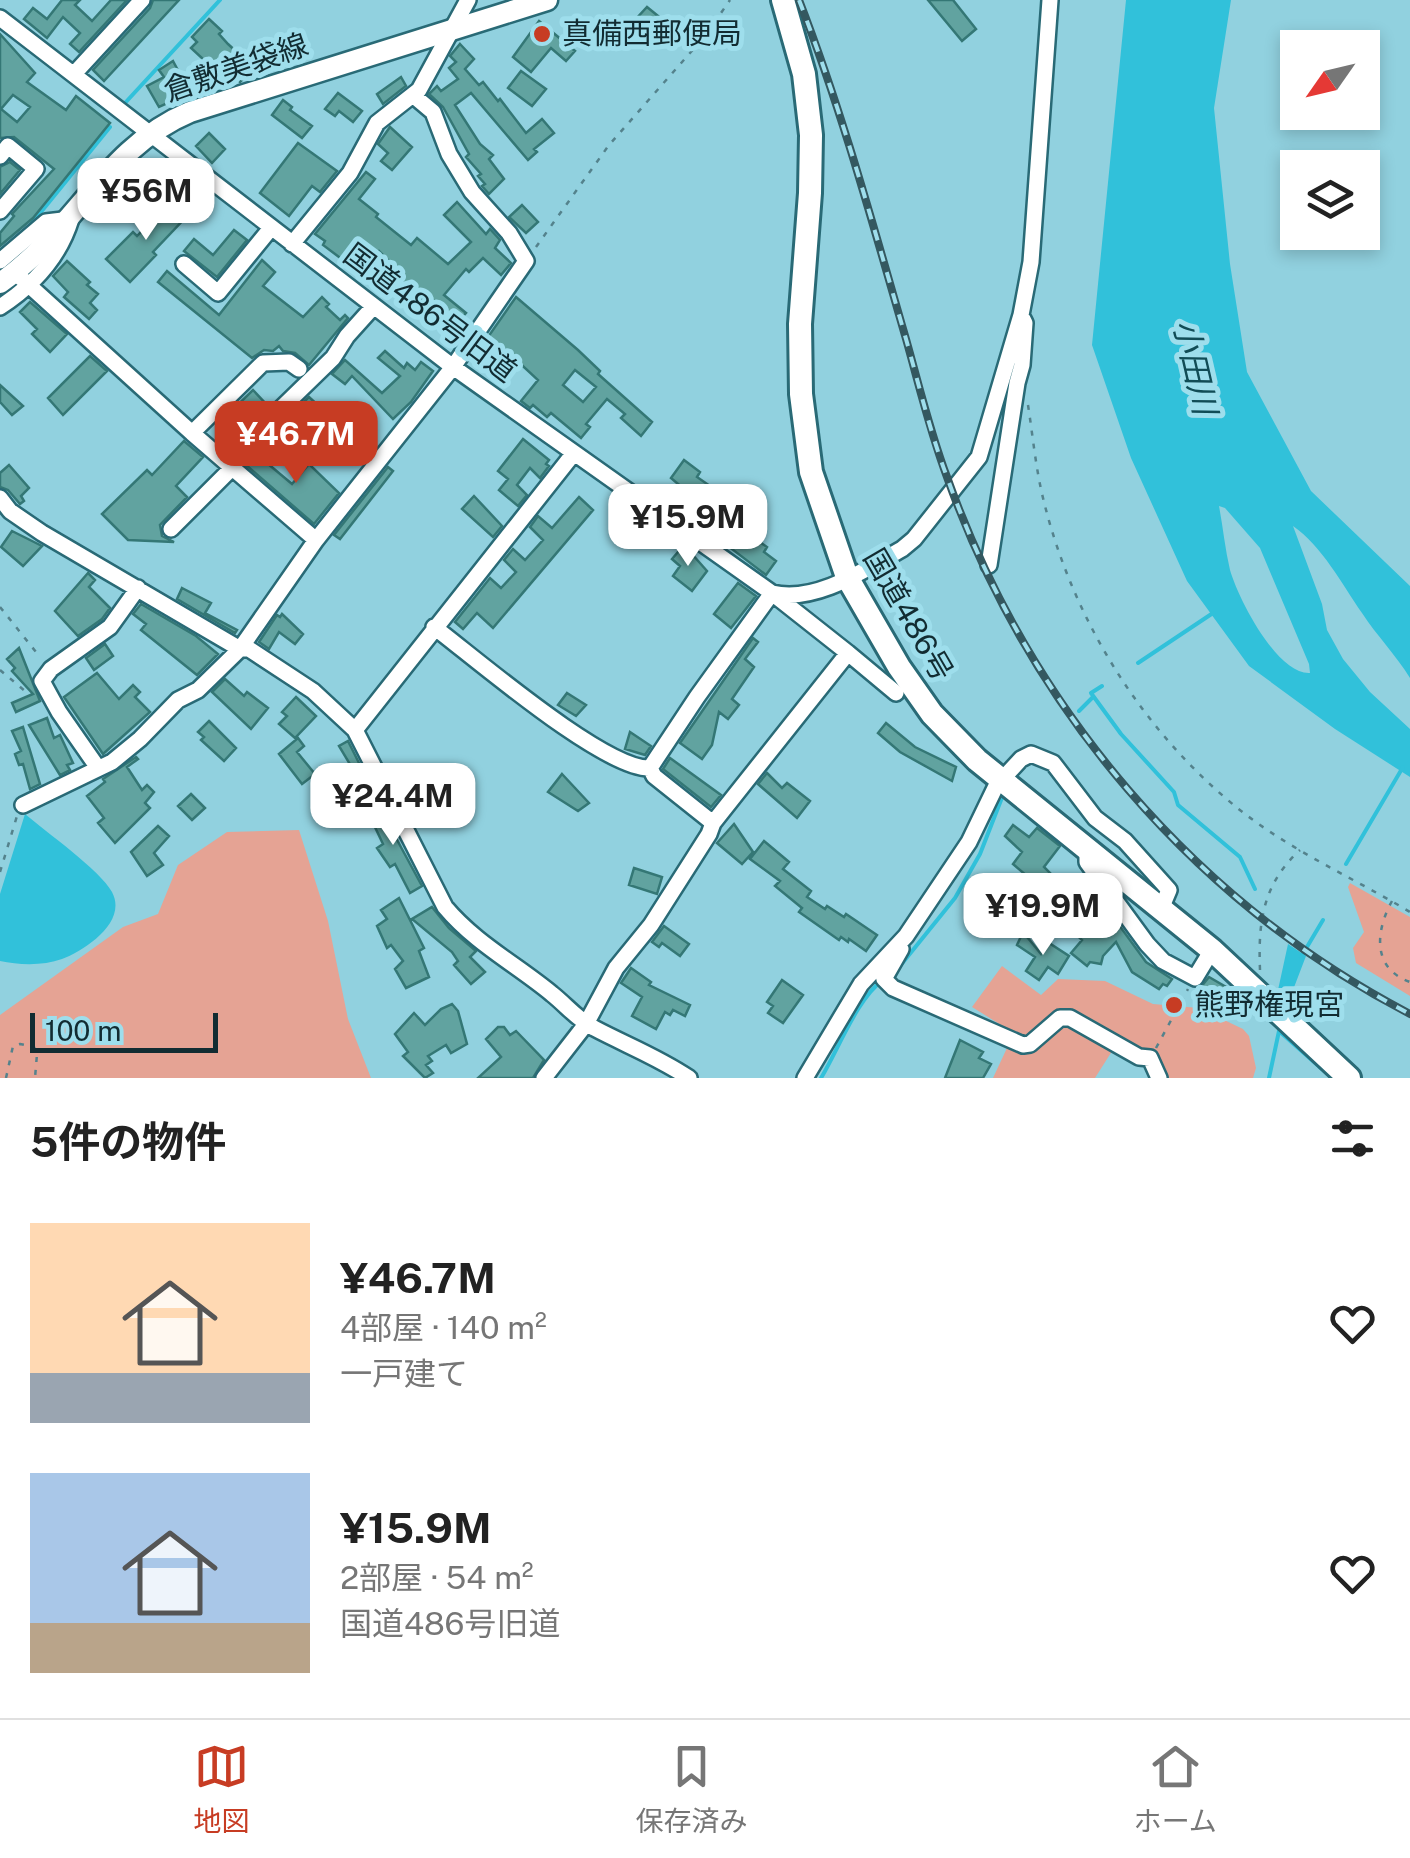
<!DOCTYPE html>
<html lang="ja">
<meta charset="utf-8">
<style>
:root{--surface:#fff;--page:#f2f2f2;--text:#222;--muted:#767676;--line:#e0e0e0;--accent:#c73c23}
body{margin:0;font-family:"Public Sans","Noto Sans JP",sans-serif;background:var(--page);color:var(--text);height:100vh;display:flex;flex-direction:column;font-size:38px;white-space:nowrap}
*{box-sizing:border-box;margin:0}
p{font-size:32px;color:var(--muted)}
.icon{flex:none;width:55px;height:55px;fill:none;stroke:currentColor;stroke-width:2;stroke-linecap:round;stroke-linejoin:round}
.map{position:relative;height:1078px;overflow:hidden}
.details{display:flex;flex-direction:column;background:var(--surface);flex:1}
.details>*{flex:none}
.needle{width:65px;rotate:236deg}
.buttons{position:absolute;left:1280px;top:30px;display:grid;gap:20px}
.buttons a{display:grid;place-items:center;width:100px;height:100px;border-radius:0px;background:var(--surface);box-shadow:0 5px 15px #0003;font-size:50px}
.scale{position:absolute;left:30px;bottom:25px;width:188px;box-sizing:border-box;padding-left:10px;border:5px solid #122c32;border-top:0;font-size:28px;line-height:35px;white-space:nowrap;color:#122c32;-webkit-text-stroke:8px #9edeec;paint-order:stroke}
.price{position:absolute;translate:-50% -85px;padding:0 22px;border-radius:20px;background:#fff;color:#222;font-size:32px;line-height:65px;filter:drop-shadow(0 2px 5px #0008)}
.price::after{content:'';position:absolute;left:50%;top:60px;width:30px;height:22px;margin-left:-15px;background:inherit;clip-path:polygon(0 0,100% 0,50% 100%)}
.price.selected{background:var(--accent);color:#fff}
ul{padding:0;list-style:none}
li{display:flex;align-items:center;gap:30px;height:250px;padding:0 30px}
li span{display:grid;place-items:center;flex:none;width:280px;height:200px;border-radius:0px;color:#555}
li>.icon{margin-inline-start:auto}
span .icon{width:120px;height:120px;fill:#fffc;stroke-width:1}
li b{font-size:42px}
h2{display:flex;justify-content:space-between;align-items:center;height:120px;padding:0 30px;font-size:42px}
.tab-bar{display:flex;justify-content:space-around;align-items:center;height:140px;border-top:2px solid var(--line);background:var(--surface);font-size:28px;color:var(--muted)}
.tab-bar a{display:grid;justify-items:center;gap:5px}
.tab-bar .selected{color:var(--accent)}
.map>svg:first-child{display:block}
</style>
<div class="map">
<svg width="1410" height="1078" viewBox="0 0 1410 1078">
<rect width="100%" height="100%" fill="#91d1df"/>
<path fill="#e5a394" d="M 299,830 L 328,921 L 348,1019 L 371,1078 L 0,1078 L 0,1015 L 123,927 L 158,914 L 178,865 L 227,832 Z
M 1350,883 L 1410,917 L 1410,996 L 1356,963 L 1353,948 L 1364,932 L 1348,887 Z
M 1002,966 L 1041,995 L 1058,979 L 1105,981 L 1153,1004 L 1199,1008 L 1243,1029 L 1249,1036 L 1256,1068 L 1253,1078 L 1165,1078 L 1114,1048 L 1095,1078 L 993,1078 L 1014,1033 L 972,1007 Z"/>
<path fill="#31c1da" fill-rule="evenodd" d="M 1126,0 L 1231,0 L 1214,108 L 1230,264 L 1247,372 L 1311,491 L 1410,586 L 1410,678 C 1396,655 1377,636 1362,613 C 1342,584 1322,546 1293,526 L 1322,604 L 1327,630 L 1343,659 L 1370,692 L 1410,729 L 1410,777 L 1335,729 L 1249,666 L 1187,581 L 1131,458 L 1092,345 ZM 1219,506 L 1225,508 L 1260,548 L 1309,664 L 1310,673 C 1277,675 1238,598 1230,570 C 1225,549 1223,527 1219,506 Z
M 25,814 C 46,832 100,870 112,892 C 128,922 85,950 62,959 C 43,966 19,965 0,961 L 0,894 Z
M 1288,944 L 1306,956 L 1288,1003 L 1283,1003 L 1284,993 L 1278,990 Z"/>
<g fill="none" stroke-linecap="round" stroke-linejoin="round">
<path stroke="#31c1da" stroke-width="4" d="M 125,103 L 220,0
M 28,228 L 110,127
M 1138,663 L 1213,613
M 1102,686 L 1091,693 L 1121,734 L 1174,792 L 1178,805 L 1240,857 L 1255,889
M 1079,711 L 1093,697
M 1346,864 L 1403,767
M 1301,957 L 1323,920
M 900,966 L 955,898 L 980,854 L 1003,795
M 821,1078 C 837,1052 858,997 882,981
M 1269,1078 L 1279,1031 L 1332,1078"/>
</g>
<path fill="#61a3a0" stroke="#347775" stroke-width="2.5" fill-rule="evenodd" d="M 62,0 L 80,0 L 75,5 L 92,21 L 111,0 L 127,0 L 79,52 L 70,44 L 80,33 L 63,17 L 47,38 L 24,19 L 33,8 L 47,19 Z
M 153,0 L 179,0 L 104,81 L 93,70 L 150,8 Z
M 928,0 L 953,0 L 976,29 L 962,41 Z
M 647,7 L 674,29 L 662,43 L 634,21 Z
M 209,19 L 222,31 L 219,34 L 228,44 L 254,68 L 240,82 L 236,78 L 218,87 L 211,74 L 216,71 L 191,48 L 197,42 L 192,37 Z
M 539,21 L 575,51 L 566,61 L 551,48 L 531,72 L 513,57 Z
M 0,34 L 35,73 L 27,82 L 66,110 L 76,96 L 110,123 L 33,218 L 0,246 L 0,233 L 14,216 L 12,214 L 54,169 L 14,137 L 0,138 ZM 13,95 L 30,107 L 17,122 L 1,109 Z
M 460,44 L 474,59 L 465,69 L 479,85 L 483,82 L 498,101 L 500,99 L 526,133 L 542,119 L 554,133 L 534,149 L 537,152 L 528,160 L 471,93 L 455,105 L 480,144 L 493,155 L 489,159 L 504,179 L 489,194 L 482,186 L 485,184 L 478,176 L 481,174 L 466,157 L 469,154 L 443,107 L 429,94 L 437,86 L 441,91 L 458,79 L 449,68 L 456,62 L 450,56 Z
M 173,61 L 190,93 L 159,107 L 147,86 L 164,77 L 159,70 Z
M 521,71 L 546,89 L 532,106 L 508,88 Z
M 401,77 L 406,86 L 383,104 L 377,94 Z
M 338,93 L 362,111 L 353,122 L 339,111 L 335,116 L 325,109 Z
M 283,100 L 292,107 L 290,110 L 312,126 L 302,138 L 272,115 Z
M 390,127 L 412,147 L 392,170 L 381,161 L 388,153 L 378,144 Z
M 209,133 L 225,149 L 212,163 L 196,146 Z
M 298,143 L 337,171 L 320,192 L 312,186 L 289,216 L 260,193 Z
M 10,162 L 20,170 L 0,194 L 0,167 Z
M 366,172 L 375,179 L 359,199 L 378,214 L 376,217 L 411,245 L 417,238 L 448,264 L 471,242 L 444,215 L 457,202 L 486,234 L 490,229 L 500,240 L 495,248 L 511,263 L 501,275 L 483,258 L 469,272 L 466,269 L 444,295 L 466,313 L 459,321 L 425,293 L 418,302 L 384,273 L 392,264 L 379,251 L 359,272 L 323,245 L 325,241 L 315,234 Z
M 171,201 L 187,216 L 153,252 L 156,255 L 130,282 L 106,259 L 133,232 L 137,236 Z
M 522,205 L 538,222 L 526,233 L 509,217 Z
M 234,230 L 247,240 L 217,277 L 184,251 L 194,239 L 213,255 Z
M 262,260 L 275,272 L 263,286 L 303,317 L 322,297 L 329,304 L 326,307 L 340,320 L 345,315 L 348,318 L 309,365 L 295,353 L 283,351 L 279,346 L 273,351 L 264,350 L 252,358 L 158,282 L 167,271 L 219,315 Z
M 67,261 L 90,282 L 87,285 L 98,294 L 90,303 L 97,310 L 89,319 L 64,297 L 68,292 L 53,276 Z
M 516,297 L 578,350 L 600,371 L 598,374 L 652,422 L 641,436 L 621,418 L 625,414 L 607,399 L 586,424 L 590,427 L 581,438 L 551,413 L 547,417 L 533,405 L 530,408 L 521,401 L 538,380 L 499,344 L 495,344 L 480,362 L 474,357 ZM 575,370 L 596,387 L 583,402 L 563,385 Z
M 30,302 L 67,334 L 50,352 L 32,334 L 37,329 L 20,312 Z
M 385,351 L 404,368 L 407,363 L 415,370 L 421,362 L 433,371 L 411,402 L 393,419 L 352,376 L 345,384 L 332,374 L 345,360 L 382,393 L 400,376 L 378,358 Z
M 90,356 L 107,371 L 63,415 L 48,398 Z
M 0,385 L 23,406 L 12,415 L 0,402 Z
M 253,390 L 268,406 L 229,450 L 221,444 L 230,434 L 222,426 L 229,417 L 227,415 Z
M 309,397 L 322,409 L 306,426 L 292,413 Z
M 523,439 L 549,460 L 546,464 L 549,466 L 540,478 L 530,468 L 517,485 L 527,495 L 518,506 L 499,490 L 508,479 L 498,471 Z
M 184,441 L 203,457 L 176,486 L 187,497 L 160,525 L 162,536 L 174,542 L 128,540 L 102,514 L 147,470 L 152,475 Z
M 264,443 L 275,454 L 267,463 L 292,484 L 309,464 L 339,493 L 314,524 L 246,465 Z
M 684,460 L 700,472 L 697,477 L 710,486 L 707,490 L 726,504 L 717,517 L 671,478 Z
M 9,465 L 29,488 L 21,496 L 24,501 L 20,504 L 8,490 L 0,487 L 0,473 Z
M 388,467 L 393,471 L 340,539 L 334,535 Z
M 474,496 L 502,526 L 493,537 L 462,509 Z
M 579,497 L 593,510 L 493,628 L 477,613 L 463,629 L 455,622 L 490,578 L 501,588 L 516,572 L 504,560 L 513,549 L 525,560 L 543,540 L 530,527 L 538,516 L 552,528 Z
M 722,517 L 740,529 L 747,520 L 754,526 L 748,534 L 767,547 L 764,552 L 776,561 L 766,575 L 711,533 Z
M 12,531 L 42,546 L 23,566 L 1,547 Z
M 684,545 L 707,571 L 692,591 L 673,576 L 680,566 L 672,559 Z
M 88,573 L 95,580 L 89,587 L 110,608 L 102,619 L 78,636 L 55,611 Z
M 738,583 L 756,596 L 731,628 L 714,614 Z
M 182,588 L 211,603 L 205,613 L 237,630 L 235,633 L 177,599 Z
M 141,604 L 196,636 L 218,654 L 197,675 L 141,630 L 146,624 L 133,614 Z
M 282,614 L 303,634 L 295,644 L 279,632 L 269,649 L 259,642 L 277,615 L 280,617 Z
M 753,638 L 758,642 L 745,659 L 754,667 L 732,699 L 739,705 L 728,719 L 719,712 L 712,745 L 702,759 L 680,743 Z
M 105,644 L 113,656 L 94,670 L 86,658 Z
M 19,648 L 40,701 L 16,712 L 12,703 L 33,694 L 12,671 L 15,668 L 7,659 Z
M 97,673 L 119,699 L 133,685 L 140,692 L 135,697 L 150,712 L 103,754 L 64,697 Z
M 225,679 L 244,696 L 247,692 L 268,708 L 251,729 L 212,692 Z
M 567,693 L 586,705 L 576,716 L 558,705 Z
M 296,697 L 316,716 L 295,738 L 279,724 L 287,716 L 282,712 Z
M 47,718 L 54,738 L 60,735 L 73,763 L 67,765 L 70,770 L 60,775 L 29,725 Z
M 209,721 L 236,748 L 224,761 L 201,740 L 204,737 L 198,732 Z
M 886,723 L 915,747 L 956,767 L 952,781 L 900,752 L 878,733 Z
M 23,727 L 40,784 L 30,789 L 23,764 L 19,765 L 15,754 L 21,751 L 12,731 Z
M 630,732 L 651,746 L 645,755 L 625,749 Z
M 298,738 L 304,746 L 297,752 L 315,774 L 302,784 L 279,754 Z
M 348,741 L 366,777 L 360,781 L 339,746 Z
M 136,757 L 138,759 L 127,767 L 142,790 L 147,785 L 154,792 L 145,803 L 150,808 L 115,843 L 98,823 L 104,818 L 87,796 L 105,782 L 103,779 Z
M 670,758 L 721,795 L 711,807 L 663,769 Z
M 767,773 L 782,788 L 787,783 L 810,801 L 797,818 L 758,784 Z
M 562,774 L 589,803 L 578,811 L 548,792 Z
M 191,794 L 205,808 L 192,820 L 178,806 Z
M 376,801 L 422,886 L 410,893 L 395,864 L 390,867 L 377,848 L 383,844 L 365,806 Z
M 734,824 L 753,852 L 742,864 L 717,843 Z
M 1013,825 L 1029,837 L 1037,828 L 1060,846 L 1044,867 L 1058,881 L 1048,894 L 1013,864 L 1022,852 L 1005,836 Z
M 158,826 L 169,836 L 154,853 L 163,865 L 147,876 L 131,852 Z
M 764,841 L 789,862 L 783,869 L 811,891 L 807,897 L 825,909 L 827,906 L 844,917 L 846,914 L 877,935 L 866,951 L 849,939 L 848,942 L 841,937 L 839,940 L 799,912 L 802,908 L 775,886 L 780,881 L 750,859 Z
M 634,868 L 662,877 L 657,894 L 629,885 Z
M 399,898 L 424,948 L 419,951 L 429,977 L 406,988 L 395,969 L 403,961 L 391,945 L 387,948 L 377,926 L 387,919 L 381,910 Z
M 1075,904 L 1107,935 L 1119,925 L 1146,962 L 1172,979 L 1167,986 L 1163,984 L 1159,989 L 1132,972 L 1116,942 L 1103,956 L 1101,964 L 1090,962 L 1087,966 L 1071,953 L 1082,940 L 1060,919 Z
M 432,907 L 449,928 L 476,951 L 470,957 L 485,972 L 471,984 L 454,965 L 458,961 L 452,952 L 412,919 Z
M 664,926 L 689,944 L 680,956 L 662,943 L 659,947 L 652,942 Z
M 1023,932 L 1041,954 L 1049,943 L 1069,956 L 1058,974 L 1048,967 L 1039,980 L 1026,971 L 1035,957 L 1017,945 Z
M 631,968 L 651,982 L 649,985 L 690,1005 L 685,1016 L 673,1010 L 670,1015 L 665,1012 L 656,1029 L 632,1016 L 642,997 L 621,983 Z
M 1209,977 L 1238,994 L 1233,1001 L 1227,997 L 1222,1006 L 1196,993 Z
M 782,980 L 803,995 L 783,1023 L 768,1013 L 773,1006 L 767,1002 Z
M 452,1004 L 458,1011 L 467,1044 L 451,1053 L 446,1045 L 428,1056 L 432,1061 L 426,1065 L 433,1073 L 425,1078 L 403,1056 L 408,1052 L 395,1034 L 414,1013 L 425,1025 L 441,1009 Z
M 498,1027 L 504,1027 L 510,1035 L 516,1031 L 544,1060 L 533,1078 L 478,1078 L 501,1057 L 486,1039 Z
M 960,1040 L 983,1052 L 979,1058 L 991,1064 L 983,1078 L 945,1078 Z"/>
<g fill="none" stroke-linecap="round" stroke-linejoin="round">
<defs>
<path id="minor" d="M 0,18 L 453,367 L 772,593 C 815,604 866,569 902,549 L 914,539 L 979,457 L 1021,315 L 1031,262 L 1050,0
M 74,74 L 142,0
M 0,156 L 8,146 L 36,169 L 0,211
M 292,244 L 350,173 L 377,123 L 419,90 L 468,0
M 0,261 L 46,222 L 71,219 C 59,258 34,285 0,307
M 184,264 L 218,293 L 271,228
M 21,278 L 192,433 L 316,540
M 192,433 L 263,363 L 289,362 L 299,369
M 0,498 L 10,511 L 42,533 L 240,649 L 249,649 L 313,691 L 355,730 L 445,907 C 475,943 517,965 552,994 C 566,1005 578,1020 594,1028 C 626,1045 658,1057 689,1078
M 171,529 L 232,468 L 238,456 L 262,427 L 333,358 L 347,336 L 374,306
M 989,565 L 1017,383 L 1022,365 L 1025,323 L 1023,319
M 434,627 C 475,658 605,770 650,768
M 848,653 L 896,693
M 355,730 L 574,453
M 98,768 L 59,712 L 42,681 L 51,669 L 110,627 L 138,588
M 23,805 L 112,762 L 140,739 L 178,700 L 198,690 L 240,649 L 316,540 L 453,367 L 526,261 L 509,233 L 472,192 L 449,154 L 433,112 L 414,96
M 1087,849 L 1087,862 L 1147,944 L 1163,961 L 1195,978 L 1212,950
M 901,949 L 884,979 L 893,988 L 1023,1045 L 1030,1044 L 1060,1018 L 1070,1018 L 1139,1057 L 1150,1058 L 1159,1078
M 544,1078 L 586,1024 L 616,968 L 651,925 L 709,834 L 713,823 L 654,776 L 650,768 L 697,697 L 772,593 L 848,653 L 713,823
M 805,1078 L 861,984 L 906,936 L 969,842 L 996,786 L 1021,759 L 1031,754 L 1053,763 L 1095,818 L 1125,841 L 1169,890 L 1161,909"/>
<path id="major" d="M 0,283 C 75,231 106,147 190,112 L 547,0"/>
<path id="highway" d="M 783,0 L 804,74 L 811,135 L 810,193 L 800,324 L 801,394 L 811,472 L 847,577 L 899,667 L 932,714 L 977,760 L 1212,950 L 1349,1078"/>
</defs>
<use href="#minor" stroke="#296a76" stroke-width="20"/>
<use href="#major" stroke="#296a76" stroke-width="25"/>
<use href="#highway" stroke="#296a76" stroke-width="28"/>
<path stroke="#54828c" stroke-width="2.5" stroke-dasharray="5 8" stroke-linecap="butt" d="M 536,247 L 609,145 L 705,36 L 730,0
M 1028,405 C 1033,437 1036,471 1044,502 C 1073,619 1141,729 1235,806 C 1287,849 1352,877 1410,912
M 0,607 L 40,657
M 0,670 L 25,691 L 28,689
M 0,872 L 17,816
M 1392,901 C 1376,930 1371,968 1410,982
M 1260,970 C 1258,921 1263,884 1300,850
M 1156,1048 L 1188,989
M 6,1078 L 13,1046 L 20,1044 L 34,1047 L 37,1054 L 35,1078"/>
<use href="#minor" stroke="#fff" stroke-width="15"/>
<use href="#major" stroke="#fff" stroke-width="20"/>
<use href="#highway" stroke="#fff" stroke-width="22"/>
<defs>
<path id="rail" d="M 799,0 C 842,111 873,225 906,339 C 919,385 930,432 947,477 C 1029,707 1193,901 1410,1014"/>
</defs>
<use href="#rail" stroke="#345860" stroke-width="8"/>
<use href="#rail" stroke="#9edeec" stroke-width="4" stroke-dasharray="11" stroke-linecap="butt"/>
</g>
<g fill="#c73c23" stroke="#9edeec" stroke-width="4">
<circle cx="542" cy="34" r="10"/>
<circle cx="1174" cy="1005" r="10"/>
</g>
<g text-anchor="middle" stroke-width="10" stroke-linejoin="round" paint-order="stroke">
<g font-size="30" fill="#122c32" stroke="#9edeec" text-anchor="start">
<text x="562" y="44">真備西郵便局</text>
<text x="1194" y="1015">熊野権現宮</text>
</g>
<g font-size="30" fill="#122c32" stroke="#9edeec">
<text transform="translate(236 68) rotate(-19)" y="10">倉敷美袋線</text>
<text transform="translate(430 313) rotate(37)" y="10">国道486号旧道</text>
<text transform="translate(908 615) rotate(60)" y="10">国道486号</text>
</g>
<g font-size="32" font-style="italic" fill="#114c56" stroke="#9edeec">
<text transform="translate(1195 367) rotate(77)" y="11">小田川</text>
</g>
</g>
</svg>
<div class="buttons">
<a><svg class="needle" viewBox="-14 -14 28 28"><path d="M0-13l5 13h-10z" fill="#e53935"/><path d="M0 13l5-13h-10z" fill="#767676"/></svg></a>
<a><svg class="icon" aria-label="layers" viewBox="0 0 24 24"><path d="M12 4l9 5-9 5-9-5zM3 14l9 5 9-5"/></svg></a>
</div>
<div class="scale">100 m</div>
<b class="price" style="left:146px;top:243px">¥56M</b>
<b class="price selected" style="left:296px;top:486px">¥46.7M</b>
<b class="price" style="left:688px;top:569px">¥15.9M</b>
<b class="price" style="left:393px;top:848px">¥24.4M</b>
<b class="price" style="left:1043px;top:958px">¥19.9M</b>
</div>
<section class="details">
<h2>5件の物件<svg class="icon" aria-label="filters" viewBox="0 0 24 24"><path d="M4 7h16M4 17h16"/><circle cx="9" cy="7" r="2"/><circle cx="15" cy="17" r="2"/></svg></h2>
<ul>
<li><span style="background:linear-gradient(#ffd9b3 75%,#9aa5b1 0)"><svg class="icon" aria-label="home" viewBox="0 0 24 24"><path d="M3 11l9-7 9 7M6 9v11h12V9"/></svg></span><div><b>¥46.7M</b><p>4部屋 · 140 m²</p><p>一戸建て</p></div><svg class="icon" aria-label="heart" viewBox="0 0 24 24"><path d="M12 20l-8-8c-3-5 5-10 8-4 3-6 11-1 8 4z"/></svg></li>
<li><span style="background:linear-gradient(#a9c7e8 75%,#b9a48a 0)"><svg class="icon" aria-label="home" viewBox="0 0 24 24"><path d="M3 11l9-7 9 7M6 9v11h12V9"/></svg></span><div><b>¥15.9M</b><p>2部屋 · 54 m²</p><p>国道486号旧道</p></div><svg class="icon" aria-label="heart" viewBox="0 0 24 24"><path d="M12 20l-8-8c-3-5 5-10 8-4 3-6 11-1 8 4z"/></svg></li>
</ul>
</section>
<nav class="tab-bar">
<a class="selected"><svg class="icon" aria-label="map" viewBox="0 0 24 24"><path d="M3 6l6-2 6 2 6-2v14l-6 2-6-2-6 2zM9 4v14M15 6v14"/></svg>地図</a>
<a><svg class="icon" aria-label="saved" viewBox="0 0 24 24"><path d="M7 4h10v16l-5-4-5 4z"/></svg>保存済み</a>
<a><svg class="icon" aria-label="home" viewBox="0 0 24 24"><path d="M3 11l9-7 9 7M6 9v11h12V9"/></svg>ホーム</a>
</nav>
